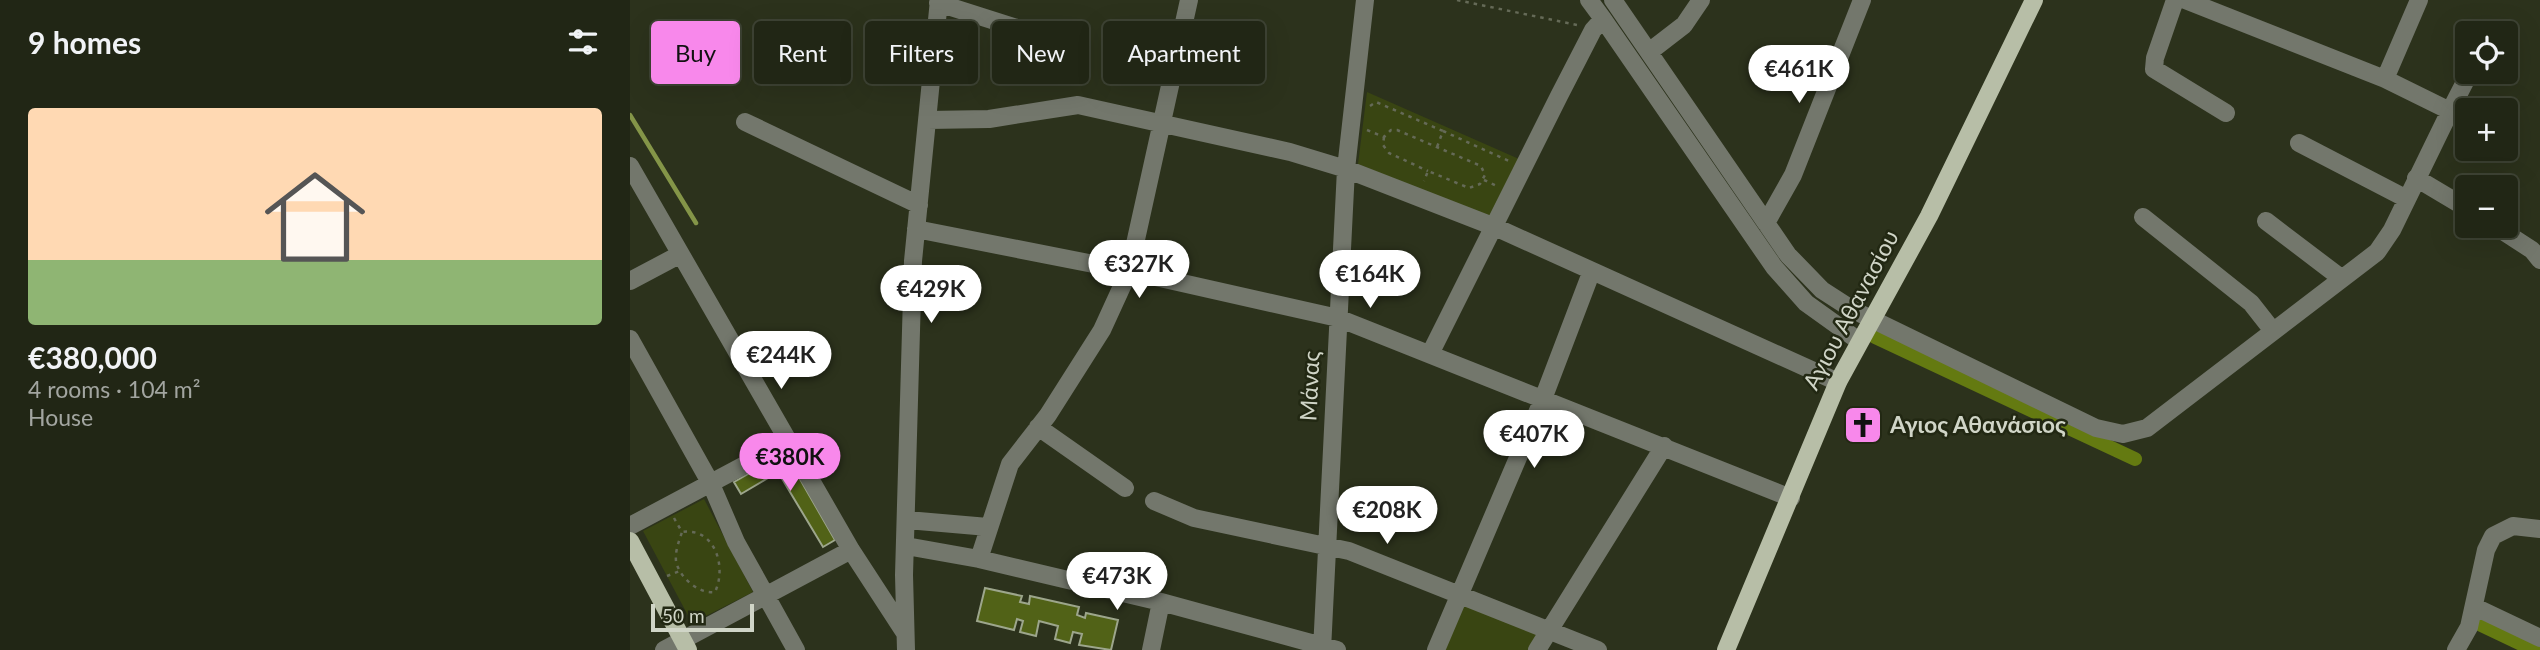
<!DOCTYPE html>
<meta charset="utf-8">
<style>
:root{--surface:#212615;--page:#292e1e;--text:#f1f3f6;--muted:#a2a5a0;--line:#3e4334;--accent:#f888eb}
body{margin:0;font-family:Lato,sans-serif;background:var(--page);color:var(--text);height:100vh;display:flex;flex-direction:column;font-size:26px;white-space:nowrap}
*{box-sizing:border-box;margin:0}
p{font-size:23px;color:var(--muted)}
.icon{flex:none;width:38px;height:38px;fill:none;stroke:currentColor;stroke-width:2;stroke-linecap:round;stroke-linejoin:round}
.map{position:relative;flex:1;overflow:hidden}
.panel{display:flex;flex-direction:column;background:var(--surface);width:630px}
.panel>*{flex:none}
.banner{position:absolute;left:21px;top:21px;width:665px;height:63px;display:flex;gap:14px}
.tools{position:absolute;left:1825px;top:21px;display:grid;gap:14px}
.tools a{display:grid;place-items:center;width:63px;height:63px;border-radius:7px;background:var(--surface);box-shadow:0 7px 28px #0002,0 0 0 2px var(--line);font-size:35px}
.scale{position:absolute;left:21px;bottom:18px;width:103px;box-sizing:border-box;padding-left:7px;border:4px solid #d0d5c7;border-top:0;font-size:19px;line-height:24px;white-space:nowrap;color:#d0d5c7;-webkit-text-stroke:5px #222813;paint-order:stroke}
.price{position:absolute;translate:-50% -60px;padding:0 16px;border-radius:24px;background:#fff;color:#222;font-size:23px;line-height:46px;filter:drop-shadow(0 2px 4px #0008)}
.price::after{content:'';position:absolute;left:50%;top:42px;width:21px;height:16px;margin-left:-10px;background:inherit;clip-path:polygon(0 0,100% 0,50% 100%)}
.price.selected{background:var(--accent);color:#111}
ul{padding:0;list-style:none}
li{display:grid;align-content:center;gap:14px;height:371px;padding:0 28px}
li span{display:grid;place-items:center;height:217px;border-radius:7px;color:#555}
li>.icon{margin-inline-start:auto}
span .icon{width:126px;height:126px;fill:#fffc;stroke-width:1}
li b{font-size:30px}
h2{display:flex;justify-content:space-between;align-items:center;height:84px;padding:0 28px;font-size:30px}
.chip{padding:0 24px;border-radius:7px;background:var(--surface);box-shadow:0 7px 28px #0002,0 0 0 2px var(--line);font-size:24px;line-height:63px}
.chip.selected{background:var(--accent);color:#111}
main{display:flex;flex:1;min-height:0}
.map>svg:first-child{display:block}
</style>
<main>
<section class="panel">
<h2>9 homes<svg class="icon" aria-label="filters" viewBox="0 0 24 24"><path d="M4 7h16M4 17h16"/><circle cx="9" cy="7" r="2"/><circle cx="15" cy="17" r="2"/></svg></h2>
<ul>
<li><span style="background:linear-gradient(#ffd9b3 70%,#8fb573 0)"><svg class="icon" aria-label="home" viewBox="0 0 24 24"><path d="M3 11l9-7 9 7M6 9v11h12V9"/></svg></span><div><b>€380,000</b><p>4 rooms · 104 m²</p><p>House</p></div></li>
</ul>
</section>
<div class="map">
<svg width="1910" height="650" viewBox="0 0 1910 650">
<rect width="100%" height="100%" fill="#2c321c"/>
<path fill="#394512" d="M 737,92 L 889,159 L 860,219 L 728,164 Z
M 74,499 L 123,592 L 62,623 L 13,531 Z
M 829,602 L 911,634 L 901,650 L 808,650 Z"/>
<g fill="none" stroke-linecap="round" stroke-linejoin="round">
<path stroke="#849548" stroke-width="4.5" d="M 0,115 L 66,223"/>
<path stroke="#647a11" stroke-width="14" d="M 1245,337 L 1505,459
M 1847,623 L 1904,650"/>
</g>
<path fill="#516217" stroke="#9da68c" stroke-width="2" d="M 155,453 L 205,540 L 193,547 L 148,472 L 111,494 L 104,482 Z
M 355,588 L 392,596 L 390,602 L 399,604 L 400,596 L 449,607 L 447,615 L 455,618 L 456,613 L 488,620 L 481,650 L 449,645 L 452,634 L 443,632 L 440,643 L 425,639 L 428,626 L 409,621 L 406,636 L 390,632 L 393,621 L 387,619 L 384,630 L 347,621 Z"/>
<g fill="none" stroke-linecap="round" stroke-linejoin="round">
<path stroke="#656a57" stroke-width="2.5" stroke-dasharray="3.5 5" stroke-linecap="butt" d="M 827,0 L 947,25
M 740,106 L 746,102 L 813,131 L 807,147
M 737,130 L 754,137 L 761,130 L 767,130 L 851,166 L 855,175 L 850,184 L 839,188 L 798,171 L 794,181
M 813,131 L 879,161
M 754,137 L 753,145 L 759,153 L 798,171
M 854,180 L 867,186
M 44,518 L 52,532 C 49,541 45,551 46,561 C 49,577 68,594 85,592 C 97,567 85,527 52,532
M 37,576 L 50,571"/>
<path stroke="#73776c" stroke-width="18" d="M 959,0 L 973,19
M 983,0 L 1158,255 L 1192,290 L 1223,310 L 1466,428 L 1493,434 L 1517,428 L 1747,252 L 1762,230 L 1820,111 L 1755,79 L 1555,0
M 1545,0 L 1525,58 L 1524,69 L 1596,113
M 308,3 L 447,47
M 1019,52 L 1054,25 L 1071,0
M 1755,79 L 1789,0
M 1820,111 L 1840,72
M 298,120 L 359,119 L 448,105 L 660,152 L 716,169 L 865,227 L 1208,382
M 115,122 L 289,205
M 1669,143 L 1775,198
M 0,166 L 221,550 L 275,633
M 1786,178 L 1838,209
M 1513,217 L 1621,303 L 1643,331
M 1636,221 L 1711,278
M 1136,223 L 1163,175 L 1232,0
M 1865,226 L 1902,250 L 1910,260
M 286,229 L 499,271 L 708,318 L 1161,498
M 0,281 L 49,255
M 0,339 L 81,484 L 106,542 L 166,650
M 800,354 L 929,96 L 963,30 L 973,19 L 1144,267 L 1176,303 L 1229,341
M 408,427 L 495,488
M 524,501 L 564,518 L 719,551 L 968,650
M 277,520 L 358,527
M 0,526 L 158,442
M 276,546 L 349,559 L 531,602 L 707,650
M 349,559 L 380,464 L 418,415 L 472,330 L 499,271 L 559,0
M 1845,607 L 1910,638
M 34,650 L 221,550
M 276,650 L 274,575 L 283,261 L 309,0
M 521,650 L 531,602
M 692,650 L 716,169 L 735,0
M 806,650 L 913,399 L 961,273
M 907,650 L 1034,446
M 1826,650 L 1839,627 L 1856,550 L 1863,536 L 1883,526 L 1910,529"/>
<path stroke="#b7bea7" stroke-width="18" d="M 0,541 L 58,650
M 1096,650 L 1208,382 L 1299,216 L 1404,0"/>
</g>
<defs>
<symbol id="church-square" viewBox="-11 -11 22 22"><rect x="-9" y="-9" width="18" height="18" rx="4" fill="#f888eb" stroke="#222813"/><path d="M-1.2-6h2.4v3.5h3.3v2.4h-3.3V6h-2.4V-.1h-3.3v-2.4h3.3Z" fill="#111"/></symbol>
</defs>
<g fill-rule="evenodd">
<use href="#church-square" x="1211" y="403" width="44" height="44"/>
</g>
<g text-anchor="middle" stroke-width="5" stroke-linejoin="round" paint-order="stroke">
<g font-size="23" fill="#d0d5c7" stroke="#222813">
<text transform="translate(1221 310) rotate(-62)" y="8">Αγιου Αθανασίου</text>
<text transform="translate(680 386) rotate(-87)" y="8">Μάνας</text>
</g>
<g font-size="23" font-weight="bold" fill="#d0d5c7" stroke="#222813" text-anchor="start">
<text x="1260" y="433">Αγιος Αθανάσιος</text>
</g>
</g>
</svg>
<div class="tools">
<a><svg class="icon" aria-label="locate" viewBox="0 0 24 24"><circle cx="12" cy="12" r="6"/><path d="M12 2v4M12 18v4M2 12h4M18 12h4"/></svg></a>
<a>+</a>
<a>−</a>
</div>
<div class="scale">50 m</div>
<b class="price" style="left:1169px;top:105px">€461K</b>
<b class="price" style="left:509px;top:300px">€327K</b>
<b class="price" style="left:740px;top:310px">€164K</b>
<b class="price" style="left:301px;top:325px">€429K</b>
<b class="price" style="left:151px;top:391px">€244K</b>
<b class="price" style="left:904px;top:470px">€407K</b>
<b class="price selected" style="left:160px;top:493px">€380K</b>
<b class="price" style="left:757px;top:546px">€208K</b>
<b class="price" style="left:487px;top:612px">€473K</b>
<div class="banner">
<a class="chip selected">Buy</a>
<a class="chip">Rent</a>
<a class="chip">Filters</a>
<a class="chip">New</a>
<a class="chip">Apartment</a>
</div>
</div>
</main>
